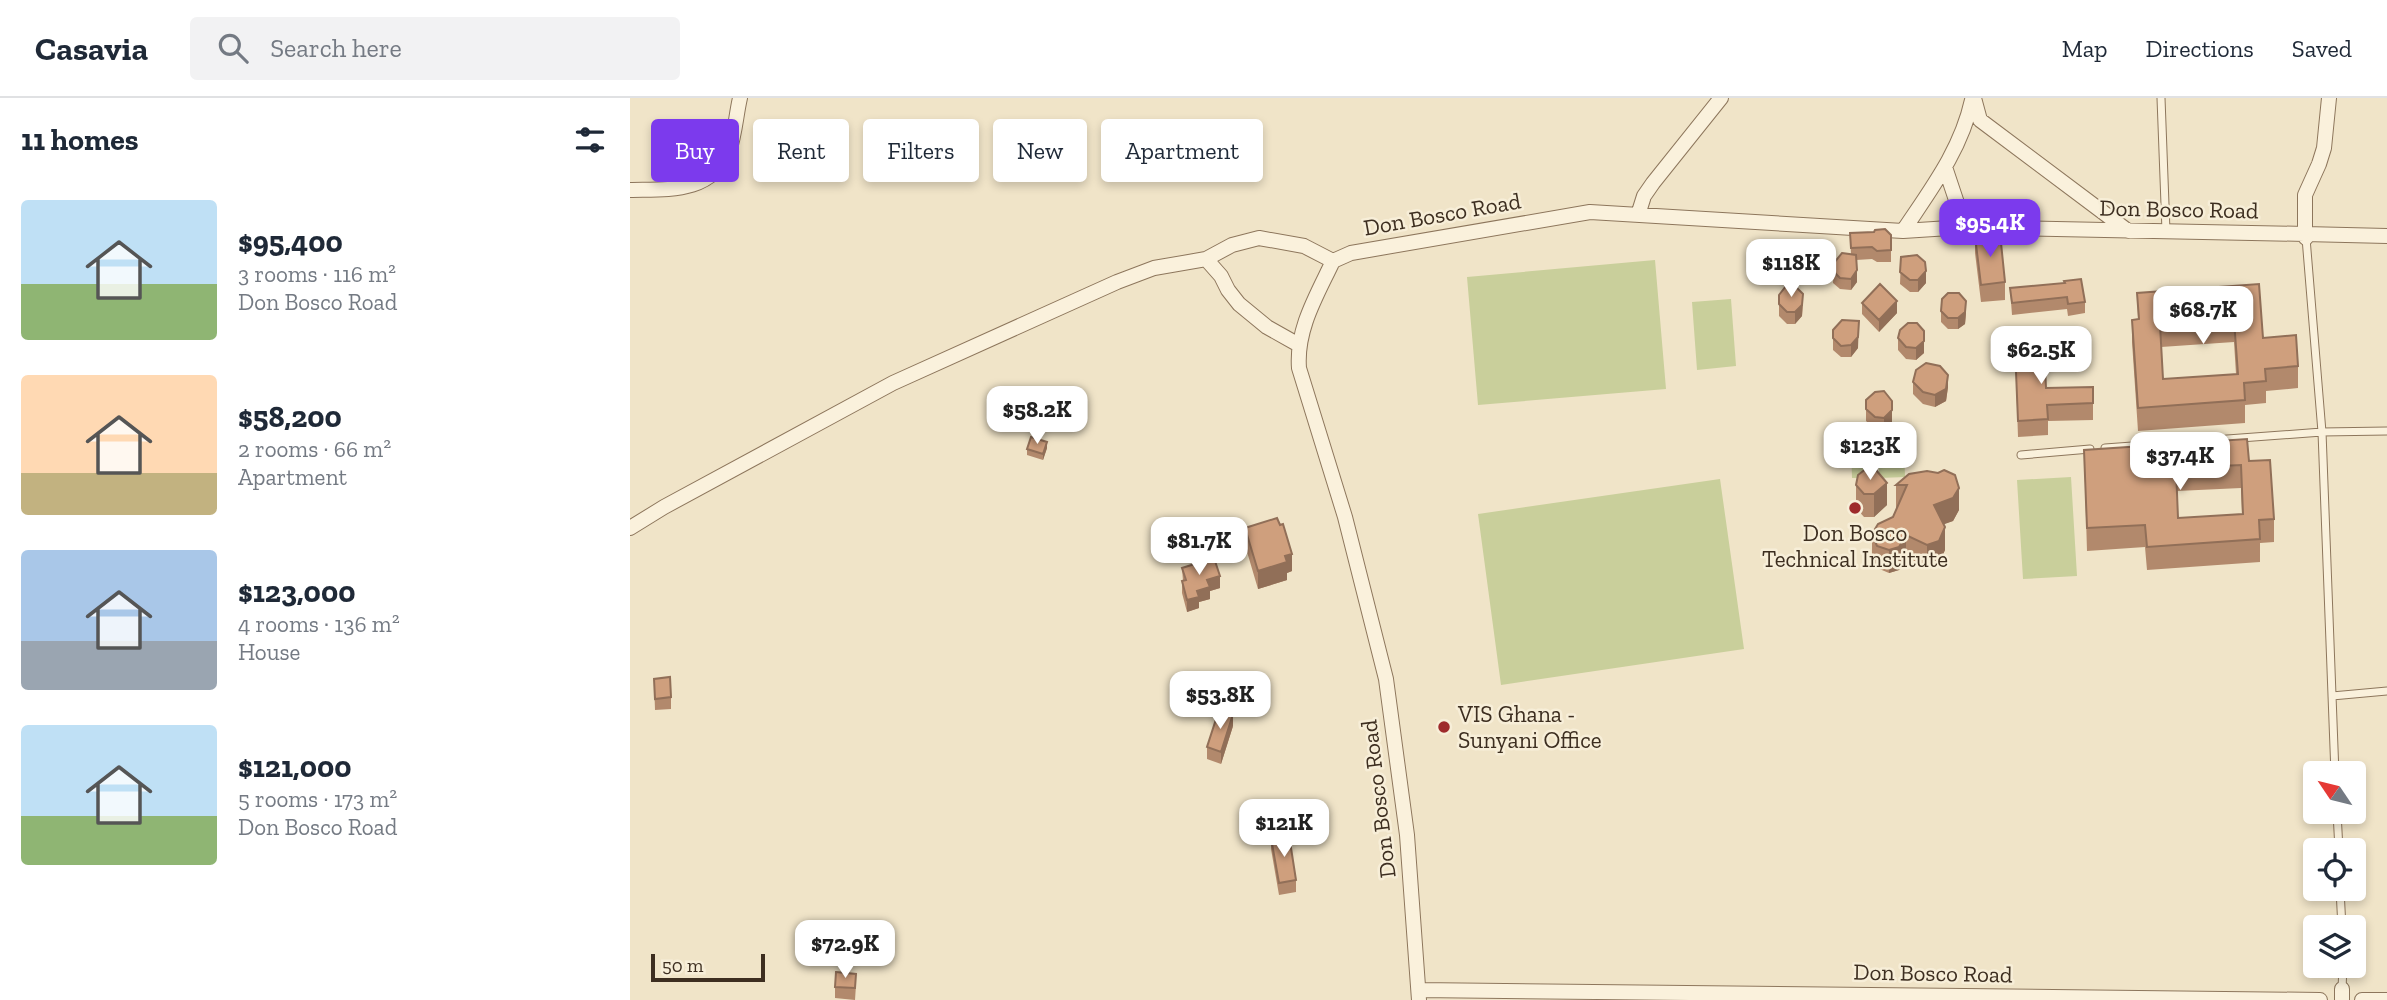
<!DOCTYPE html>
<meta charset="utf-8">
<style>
:root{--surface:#fff;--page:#f2f2f3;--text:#1f2937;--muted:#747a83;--line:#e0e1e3;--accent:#7c3aed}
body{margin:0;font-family:"Zilla Slab",serif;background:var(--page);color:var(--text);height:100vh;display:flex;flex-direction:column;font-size:26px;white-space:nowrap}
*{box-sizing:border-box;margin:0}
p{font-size:23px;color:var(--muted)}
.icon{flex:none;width:38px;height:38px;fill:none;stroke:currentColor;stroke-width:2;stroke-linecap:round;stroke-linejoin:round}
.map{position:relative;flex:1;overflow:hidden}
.details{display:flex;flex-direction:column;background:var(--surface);width:630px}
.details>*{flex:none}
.hud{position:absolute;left:21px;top:21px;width:665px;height:63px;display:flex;gap:14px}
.needle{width:46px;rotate:305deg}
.fabs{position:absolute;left:1673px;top:663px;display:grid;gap:14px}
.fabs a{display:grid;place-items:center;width:63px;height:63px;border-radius:7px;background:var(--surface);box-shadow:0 4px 10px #0003;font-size:35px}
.scale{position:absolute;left:21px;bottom:18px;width:114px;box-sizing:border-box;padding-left:7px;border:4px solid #3d2e20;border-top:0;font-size:19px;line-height:24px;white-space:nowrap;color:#3d2e20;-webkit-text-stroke:5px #f7eed8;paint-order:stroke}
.price{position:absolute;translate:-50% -60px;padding:0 16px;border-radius:14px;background:#fff;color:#222;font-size:23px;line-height:46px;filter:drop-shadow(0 2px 4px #0008)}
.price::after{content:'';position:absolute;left:50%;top:42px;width:21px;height:16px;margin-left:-10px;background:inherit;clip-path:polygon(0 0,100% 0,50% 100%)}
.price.current{background:var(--accent);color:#fff}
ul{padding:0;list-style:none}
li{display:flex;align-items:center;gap:21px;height:175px;padding:0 21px}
li span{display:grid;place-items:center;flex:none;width:196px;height:140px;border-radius:7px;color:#555}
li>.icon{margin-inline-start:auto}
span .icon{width:84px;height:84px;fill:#fffc;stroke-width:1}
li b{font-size:30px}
h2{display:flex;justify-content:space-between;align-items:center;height:84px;padding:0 21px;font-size:30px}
.pill{padding:0 24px;border-radius:7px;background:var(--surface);box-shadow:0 4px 10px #0003;font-size:24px;line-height:63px}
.pill.current{background:var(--accent);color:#fff}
header{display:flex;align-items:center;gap:42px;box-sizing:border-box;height:98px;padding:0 35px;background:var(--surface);border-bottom:2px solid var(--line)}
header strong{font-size:33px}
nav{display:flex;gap:38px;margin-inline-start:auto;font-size:24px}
.search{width:490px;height:63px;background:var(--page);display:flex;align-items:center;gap:18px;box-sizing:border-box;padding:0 24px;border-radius:7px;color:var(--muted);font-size:26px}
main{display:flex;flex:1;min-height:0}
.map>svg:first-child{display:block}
</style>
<header>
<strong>Casavia</strong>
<div class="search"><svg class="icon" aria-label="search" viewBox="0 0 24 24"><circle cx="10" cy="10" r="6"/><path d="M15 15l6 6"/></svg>Search here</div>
<nav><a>Map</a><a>Directions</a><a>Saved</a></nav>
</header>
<main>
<section class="details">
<h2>11 homes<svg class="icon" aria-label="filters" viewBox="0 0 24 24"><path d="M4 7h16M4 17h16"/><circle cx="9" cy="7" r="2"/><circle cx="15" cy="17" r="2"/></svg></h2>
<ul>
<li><span style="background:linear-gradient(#bfe0f5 60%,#8fb573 0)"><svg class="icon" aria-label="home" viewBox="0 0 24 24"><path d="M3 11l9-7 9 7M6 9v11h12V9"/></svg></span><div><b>$95,400</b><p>3 rooms · 116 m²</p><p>Don Bosco Road</p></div></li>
<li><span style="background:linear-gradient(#ffd9b3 70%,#c2b280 0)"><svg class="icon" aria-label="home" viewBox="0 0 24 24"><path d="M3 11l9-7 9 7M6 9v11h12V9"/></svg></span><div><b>$58,200</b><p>2 rooms · 66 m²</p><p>Apartment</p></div></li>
<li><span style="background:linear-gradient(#a9c7e8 65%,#9aa5b1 0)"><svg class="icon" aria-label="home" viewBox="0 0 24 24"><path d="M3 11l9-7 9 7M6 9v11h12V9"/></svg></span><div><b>$123,000</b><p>4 rooms · 136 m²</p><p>House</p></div></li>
<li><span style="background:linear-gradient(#bfe0f5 65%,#8fb573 0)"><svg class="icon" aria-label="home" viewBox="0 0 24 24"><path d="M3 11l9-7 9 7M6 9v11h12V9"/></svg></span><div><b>$121,000</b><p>5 rooms · 173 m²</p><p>Don Bosco Road</p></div></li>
</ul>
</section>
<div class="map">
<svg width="1757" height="902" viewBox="0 0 1757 902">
<rect width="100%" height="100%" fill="#f0e4c8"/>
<path fill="#c9cf9b" d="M 1025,162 L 1036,291 L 848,307 L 837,179 Z
M 1101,201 L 1106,268 L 1067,272 L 1062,204 Z
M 1274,344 L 1275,379 L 1249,380 L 1249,345 Z
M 1221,345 L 1247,345 L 1247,380 L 1222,380 Z
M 1441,379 L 1447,478 L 1393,481 L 1387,382 Z
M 1090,381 L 1114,551 L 871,587 L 848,416 Z"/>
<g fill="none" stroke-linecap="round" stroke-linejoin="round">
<defs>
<path id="service" d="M 1531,0 L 1536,133
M 1676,140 L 1692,334 L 1705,676
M 1475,350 L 1692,334 L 1757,333
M 1391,357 L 1460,351
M 1702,598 L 1757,593
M 1707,714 L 1709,752
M 1710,791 L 1712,830
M 1712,891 L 1713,868"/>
<path id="minor" d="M 1344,0 L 1350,22 L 1498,133
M 1699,0 L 1694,50 L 1689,66 L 1675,97 L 1675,136 L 1757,138
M 1315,69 L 1335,129
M 0,92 C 37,91 81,96 99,53 C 105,37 106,17 110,0
M 1008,117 L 1014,98 L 1023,85 L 1091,0
M 1273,133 C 1301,91 1331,52 1342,2
M 576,161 L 591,178 L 598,192 L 609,206 L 637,229 L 669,247
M 0,430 L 34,409 L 263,285 L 487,184 L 524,170 L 576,161 L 602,147 L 629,140 L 674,148 L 703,163
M 1712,891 L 1712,902
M 789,892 L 1690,902
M 789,902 L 777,737 L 756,581 L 715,419 L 669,270 C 666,231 687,197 703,163 L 721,155 L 960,114 L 1273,133 L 1335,129 L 1675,136 L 1676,140
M 1732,902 L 1757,902"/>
</defs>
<use href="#service" stroke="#8d765c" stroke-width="9"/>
<use href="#minor" stroke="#8d765c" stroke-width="16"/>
<use href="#service" stroke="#faf1dc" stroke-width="7"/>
<use href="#minor" stroke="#faf1dc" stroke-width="14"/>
</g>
<path fill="#b2896c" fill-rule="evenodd" d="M 1220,135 L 1261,137 L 1261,164 L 1247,164 L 1242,161 L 1226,162 L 1227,184 L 1221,192 L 1210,191 L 1203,185 L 1204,165 L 1221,156 Z
M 1345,138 L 1375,184 L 1375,202 L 1351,204 L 1345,155 Z
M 1271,159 L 1296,185 L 1288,194 L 1280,194 L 1270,186 Z
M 1434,185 L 1455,204 L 1455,215 L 1438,218 L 1437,211 L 1382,217 L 1380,190 Z
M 1629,186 L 1633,240 L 1668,268 L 1668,290 L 1636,293 L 1636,305 L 1615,307 L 1615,325 L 1508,333 L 1502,244 L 1502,222 L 1508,221 L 1507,195 ZM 1604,244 L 1606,276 L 1533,281 L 1531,249 Z
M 1149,197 L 1173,207 L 1172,218 L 1165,226 L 1157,226 L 1149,218 Z
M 1232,205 L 1267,215 L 1249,234 L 1232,216 Z
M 1311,213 L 1336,215 L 1335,226 L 1328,231 L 1318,231 L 1311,224 Z
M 1203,232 L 1228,250 L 1221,259 L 1211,259 L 1203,252 Z
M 1443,236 L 1458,260 L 1458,270 L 1429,272 L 1429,251 L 1444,250 Z
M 1268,240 L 1294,255 L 1286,262 L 1276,261 L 1268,252 Z
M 1385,249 L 1416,290 L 1463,289 L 1463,322 L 1418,323 L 1418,337 L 1388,339 Z
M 1283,284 L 1318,289 L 1316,303 L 1305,309 L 1293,306 L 1283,296 Z
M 1236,302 L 1262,324 L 1254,331 L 1245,331 L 1236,323 Z
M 417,350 L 413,362 L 397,357 L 397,351 Z
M 1454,352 L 1619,363 L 1644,421 L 1644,444 L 1630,445 L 1630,464 L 1517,472 L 1515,449 L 1457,453 ZM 1611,390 L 1612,416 L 1548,420 L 1547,393 Z
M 1279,376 L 1329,412 L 1323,423 L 1313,426 L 1315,452 L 1309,465 L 1297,469 L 1276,459 L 1269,472 L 1259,475 L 1247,470 L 1242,459 L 1242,436 L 1263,419 L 1267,410 L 1266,410 L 1266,387 Z
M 1228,377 L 1257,407 L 1244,419 L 1234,419 L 1226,410 L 1226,387 Z
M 615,430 L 662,473 L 657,475 L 657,482 L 628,491 L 615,447 Z
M 552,470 L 590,490 L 580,493 L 580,501 L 569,504 L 569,510 L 557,514 L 552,495 L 552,483 L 553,483 Z
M 24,581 L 41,599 L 41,611 L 25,612 Z
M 603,628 L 591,666 L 577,661 L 577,649 Z
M 641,740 L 666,782 L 666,794 L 649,797 L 641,751 Z
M 226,887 L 225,902 L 205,900 L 205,889 Z"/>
<path fill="#916f58" d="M 1227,172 L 1227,184 L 1221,192 L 1221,181 Z
M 1296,173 L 1296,185 L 1288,194 L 1288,182 Z
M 1173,196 L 1172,218 L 1165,226 L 1165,214 Z
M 1267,203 L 1267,215 L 1249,234 L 1249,222 Z
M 1336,203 L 1336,215 L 1335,226 L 1328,231 L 1328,220 Z
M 1229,223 L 1228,250 L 1221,259 L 1221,247 Z
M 1294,233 L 1294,255 L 1286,262 L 1286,250 Z
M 1318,277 L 1318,289 L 1316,303 L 1305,309 L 1305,297 Z
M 1262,312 L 1262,324 L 1254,331 L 1254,320 Z
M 417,344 L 417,350 L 413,362 L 413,356 Z
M 1257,385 L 1257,407 L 1244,419 L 1244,396 Z
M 1329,390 L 1329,412 L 1323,423 L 1304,430 L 1304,407 Z
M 1315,429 L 1315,452 L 1309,465 L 1297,469 L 1297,447 Z
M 1276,437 L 1276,459 L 1269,472 L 1259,475 L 1259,452 Z
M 662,456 L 662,473 L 657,475 L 657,482 L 628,491 L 628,473 L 655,458 Z
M 590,478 L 590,490 L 580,493 L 580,501 L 569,504 L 569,510 L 557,514 L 557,502 L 577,482 Z
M 603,616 L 603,628 L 591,666 L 591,654 Z"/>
<path fill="#cf9f7d" stroke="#916f58" stroke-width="2" fill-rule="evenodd" d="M 1255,131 L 1261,137 L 1261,152 L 1247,153 L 1242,149 L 1221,150 L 1220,135 L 1244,134 L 1245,132 Z
M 1370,135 L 1375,184 L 1351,187 L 1345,138 Z
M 1212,155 L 1226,157 L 1227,172 L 1221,181 L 1210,180 L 1203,173 L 1204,165 Z
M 1287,157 L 1295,164 L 1296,173 L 1288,182 L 1280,182 L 1270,174 L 1271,159 Z
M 1451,181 L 1455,204 L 1438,206 L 1437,199 L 1382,205 L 1380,190 L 1435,185 L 1434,183 Z
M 1250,186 L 1267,203 L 1249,222 L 1232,205 Z
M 1629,186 L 1633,240 L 1666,237 L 1668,268 L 1635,271 L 1636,283 L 1614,285 L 1615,302 L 1508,310 L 1502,222 L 1509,221 L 1507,195 ZM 1604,222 L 1608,276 L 1533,281 L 1530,227 Z
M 1156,188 L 1165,188 L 1173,196 L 1172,207 L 1165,214 L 1157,214 L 1149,206 L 1149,197 Z
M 1318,195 L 1329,195 L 1336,203 L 1335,214 L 1328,220 L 1318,220 L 1311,213 L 1312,201 Z
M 1212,222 L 1229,223 L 1228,239 L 1221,247 L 1211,248 L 1203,240 L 1203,232 Z
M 1278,225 L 1287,225 L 1294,233 L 1294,243 L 1286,250 L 1276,249 L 1268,240 L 1270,232 Z
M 1455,234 L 1458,260 L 1429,263 L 1429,251 L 1445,250 L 1443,236 Z
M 1414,247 L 1416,290 L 1463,289 L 1463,305 L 1417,307 L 1418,321 L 1388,323 L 1385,249 Z
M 1296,265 L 1310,268 L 1318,277 L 1316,291 L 1305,297 L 1293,294 L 1283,284 L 1286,272 Z
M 1254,293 L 1262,303 L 1262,312 L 1254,320 L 1245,319 L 1236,311 L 1236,302 L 1245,294 Z
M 401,339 L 417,344 L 413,356 L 397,351 Z
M 1617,341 L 1619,363 L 1640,362 L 1644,421 L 1629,422 L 1630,441 L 1517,449 L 1515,427 L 1457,430 L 1454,352 ZM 1611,367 L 1613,416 L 1548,420 L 1546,370 Z
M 1237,370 L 1246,372 L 1257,385 L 1244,396 L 1234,396 L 1226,387 L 1228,377 Z
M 1314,372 L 1325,377 L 1329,390 L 1323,400 L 1304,407 L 1315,429 L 1309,443 L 1297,447 L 1276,437 L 1269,449 L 1259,452 L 1247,448 L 1242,436 L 1248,426 L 1263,419 L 1277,387 L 1266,387 L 1279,376 L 1297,373 L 1308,375 Z
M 647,420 L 650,427 L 653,426 L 662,456 L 655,458 L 657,464 L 628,473 L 615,430 Z
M 584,460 L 590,478 L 577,482 L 580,489 L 567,493 L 569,499 L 557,502 L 552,483 L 556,482 L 552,470 Z
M 40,579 L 41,599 L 25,601 L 24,581 Z
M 589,612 L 603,616 L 591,654 L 577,649 Z
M 659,737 L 666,782 L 649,785 L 641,740 Z
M 206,874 L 226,876 L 225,890 L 205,889 Z"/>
<g fill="#9e2a2b" stroke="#f7eed8" stroke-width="2.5">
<circle cx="1225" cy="410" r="7"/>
<circle cx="814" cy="629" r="7"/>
</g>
<g text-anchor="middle" stroke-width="5" stroke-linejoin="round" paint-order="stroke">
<g font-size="23" fill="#3d2e20" stroke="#f7eed8">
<text transform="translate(1549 111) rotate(1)" y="8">Don Bosco Road</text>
<text transform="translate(812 116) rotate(-10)" y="8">Don Bosco Road</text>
<text transform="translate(748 701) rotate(-97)" y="8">Don Bosco Road</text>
<text transform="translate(1303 875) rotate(1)" y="8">Don Bosco Road</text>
</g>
<g font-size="23" fill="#3d2e20" stroke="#f7eed8">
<text x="1225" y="443">Don Bosco<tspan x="1225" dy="26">Technical Institute</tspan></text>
<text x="828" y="624" text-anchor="start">VIS Ghana -<tspan x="828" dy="26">Sunyani Office</tspan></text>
</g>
</g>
</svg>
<div class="fabs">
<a><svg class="needle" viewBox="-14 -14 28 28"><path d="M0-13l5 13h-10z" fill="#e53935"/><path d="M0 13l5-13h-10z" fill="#747a83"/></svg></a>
<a><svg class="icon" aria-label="locate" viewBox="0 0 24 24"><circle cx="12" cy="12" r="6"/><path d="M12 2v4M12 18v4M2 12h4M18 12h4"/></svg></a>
<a><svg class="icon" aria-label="layers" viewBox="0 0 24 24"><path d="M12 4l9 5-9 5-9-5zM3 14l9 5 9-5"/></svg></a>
</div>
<div class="scale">50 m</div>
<b class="price current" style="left:1360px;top:161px">$95.4K</b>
<b class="price" style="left:1161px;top:201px">$118K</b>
<b class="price" style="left:1573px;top:248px">$68.7K</b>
<b class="price" style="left:1411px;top:288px">$62.5K</b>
<b class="price" style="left:407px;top:348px">$58.2K</b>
<b class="price" style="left:1240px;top:384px">$123K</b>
<b class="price" style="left:1550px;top:394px">$37.4K</b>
<b class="price" style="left:569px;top:479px">$81.7K</b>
<b class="price" style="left:590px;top:633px">$53.8K</b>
<b class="price" style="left:654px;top:761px">$121K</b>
<b class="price" style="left:215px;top:882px">$72.9K</b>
<div class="hud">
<a class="pill current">Buy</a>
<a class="pill">Rent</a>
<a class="pill">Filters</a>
<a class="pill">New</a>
<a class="pill">Apartment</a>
</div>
</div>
</main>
